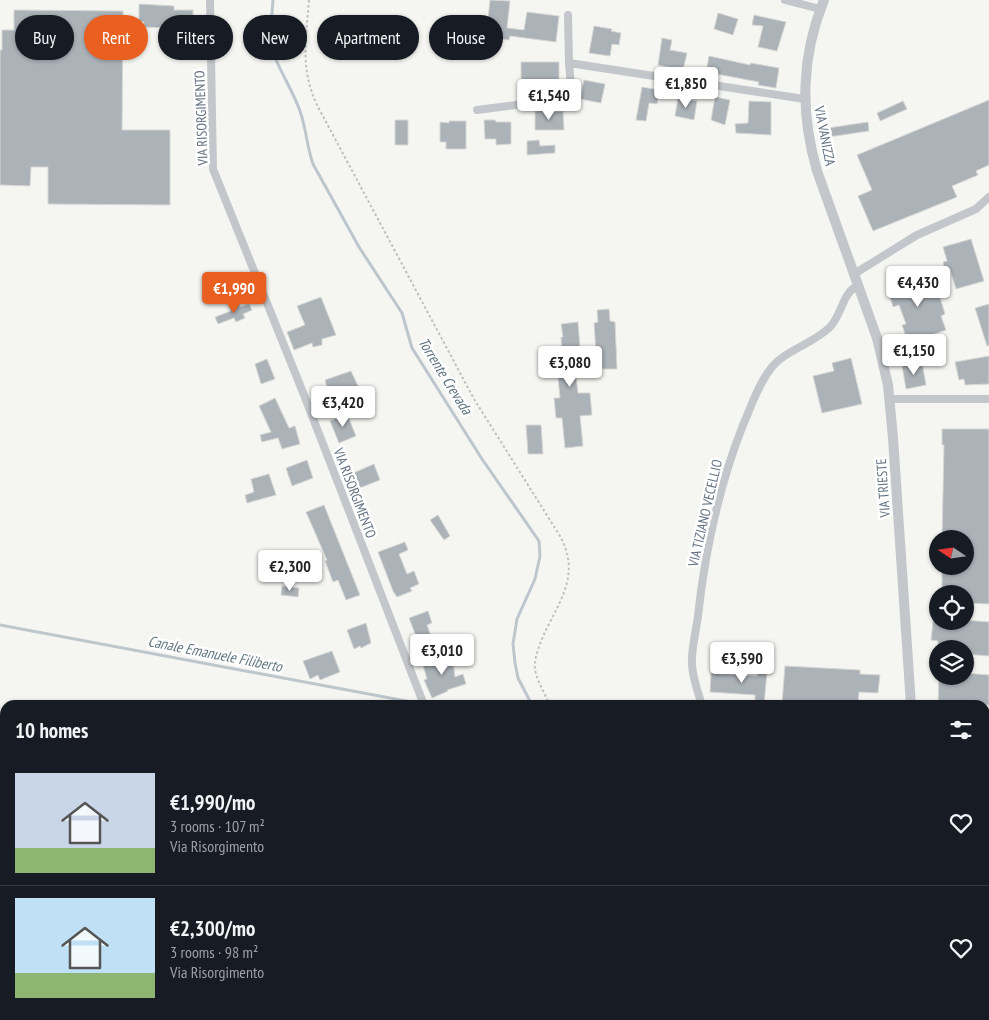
<!DOCTYPE html>
<meta charset="utf-8">
<style>
:root{--surface:#171b24;--page:#20242c;--text:#f1f3f6;--muted:#9ea1a6;--line:#363941;--accent:#e85f20}
body{margin:0;font-family:"PT Sans Narrow",sans-serif;background:var(--page);color:var(--text);height:100vh;display:flex;flex-direction:column;font-size:19px;white-space:nowrap}
*{box-sizing:border-box;margin:0}
p{font-size:16px;color:var(--muted)}
.icon{flex:none;width:28px;height:28px;fill:none;stroke:currentColor;stroke-width:2;stroke-linecap:round;stroke-linejoin:round}
.map{position:relative;flex:1;overflow:hidden}
.details{position:absolute;left:0px;top:700px;width:990px;height:320px;display:flex;flex-direction:column;background:var(--surface);border-radius:15px 15px 0 0;box-shadow:0 1px 4px #0004}
.details>*{flex:none}
.guide{position:absolute;left:15px;top:15px;width:500px;height:45px;display:flex;gap:10px}
.needle{width:32px;rotate:283deg}
.fabs{position:absolute;left:929px;top:530px;display:grid;gap:10px}
.fabs a{display:grid;place-items:center;width:45px;height:45px;border-radius:50%;background:var(--surface);box-shadow:0 1px 4px #0004;font-size:25px}
.price{position:absolute;translate:-50% -42px;padding:0 11px;border-radius:5px;background:#fff;color:#222;font-size:16px;line-height:32px;filter:drop-shadow(0 1px 2px #0008)}
.price::after{content:'';position:absolute;left:50%;top:30px;width:15px;height:11px;margin-left:-8px;background:inherit;clip-path:polygon(0 0,100% 0,50% 100%)}
.price.current{background:var(--accent);color:#fff}
ul{padding:0;list-style:none}
li{display:flex;align-items:center;gap:15px;height:125px;padding:0 15px}
li+li{border-top:1px solid var(--line)}
li span{display:grid;place-items:center;flex:none;width:140px;height:100px;border-radius:0px;color:#555}
li>.icon{margin-inline-start:auto}
span .icon{width:60px;height:60px;fill:#fffc;stroke-width:1}
li b{font-size:21px}
h2{display:flex;justify-content:space-between;align-items:center;height:60px;padding:0 15px;font-size:21px}
.tag{padding:0 18px;border-radius:22px;background:var(--surface);box-shadow:0 1px 4px #0004;font-size:18px;line-height:45px}
.tag.current{background:var(--accent);color:#fff}
.map>svg:first-child{display:block}
</style>
<div class="map">
<svg width="989" height="1020" viewBox="0 0 989 1020">
<rect width="100%" height="100%" fill="#f5f6f2"/>
<g fill="none" stroke-linecap="round" stroke-linejoin="round">
<path stroke="#bcc6cc" stroke-width="3" d="M 273,0 C 271,20 270,42 277,62 C 284,78 294,94 300,111 C 306,128 307,147 313,164 L 359,247 L 402,313 L 412,348 L 482,459 L 539,541 L 540,556 L 535,579 L 517,619 L 513,644 L 515,663 L 518,678 L 532,705
M 0,625 L 422,704
M 985,939 L 989,938
M 449,1020 L 454,1015"/>
</g>
<path fill="#abb2b8" stroke="#d7d7d4" d="M 490,0 L 510,1 L 507,28 L 524,30 L 527,12 L 559,16 L 556,42 L 510,36 L 509,40 L 486,37 Z
M 139,4 L 174,6 L 174,10 L 193,10 L 193,29 L 144,27 L 144,22 L 139,21 Z
M 14,10 L 123,11 L 122,130 L 170,130 L 170,205 L 48,204 L 48,167 L 31,167 L 30,186 L 0,185 L 0,50 L 2,50 L 2,30 L 14,30 Z
M 718,13 L 738,19 L 733,35 L 714,29 Z
M 754,15 L 786,22 L 777,51 L 758,47 L 763,26 L 752,25 Z
M 594,26 L 612,29 L 611,31 L 621,33 L 619,45 L 612,44 L 610,56 L 589,53 Z
M 662,38 L 672,40 L 670,50 L 687,53 L 683,70 L 658,65 Z
M 709,56 L 750,65 L 751,63 L 779,68 L 776,88 L 758,85 L 759,82 L 706,72 Z
M 521,62 L 559,62 L 559,82 L 521,82 Z
M 584,80 L 605,84 L 601,103 L 580,99 Z
M 642,87 L 660,90 L 657,104 L 649,103 L 646,121 L 636,120 Z
M 715,97 L 730,100 L 725,125 L 711,120 Z
M 678,98 L 697,101 L 694,120 L 675,116 Z
M 989,100 L 989,165 L 976,171 L 978,175 L 952,186 L 957,197 L 873,231 L 858,196 L 872,190 L 857,155 Z
M 749,101 L 771,102 L 771,135 L 736,133 L 735,124 L 748,123 Z
M 903,101 L 907,109 L 880,121 L 877,113 Z
M 543,110 L 543,112 L 563,111 L 564,130 L 535,130 L 535,111 Z
M 395,120 L 408,120 L 408,145 L 395,145 Z
M 484,120 L 495,120 L 496,122 L 511,122 L 511,144 L 496,145 L 496,139 L 485,139 Z
M 449,121 L 466,121 L 466,149 L 446,149 L 446,142 L 440,142 L 440,122 L 449,123 Z
M 868,122 L 869,131 L 829,137 L 828,128 Z
M 539,140 L 540,146 L 555,145 L 555,153 L 527,155 L 527,141 Z
M 971,239 L 984,281 L 956,289 L 950,269 L 945,270 L 943,262 L 947,261 L 943,247 Z
M 906,272 L 910,283 L 926,278 L 932,297 L 939,294 L 945,314 L 941,316 L 946,330 L 908,343 L 902,325 L 906,324 L 899,305 L 893,307 L 889,293 L 895,291 L 891,277 Z
M 321,297 L 336,335 L 322,339 L 322,345 L 313,347 L 312,343 L 294,350 L 287,332 L 305,325 L 297,306 Z
M 239,303 L 240,307 L 249,304 L 252,310 L 243,314 L 245,318 L 236,322 L 234,318 L 218,324 L 215,317 L 231,311 L 230,306 Z
M 989,304 L 989,345 L 987,346 L 975,308 Z
M 609,309 L 610,321 L 615,322 L 617,369 L 597,369 L 594,323 L 598,322 L 597,310 Z
M 578,322 L 580,348 L 573,349 L 578,393 L 590,393 L 592,415 L 580,416 L 583,446 L 565,448 L 562,418 L 556,418 L 554,398 L 560,398 L 557,367 L 548,368 L 547,355 L 562,354 L 561,337 L 563,337 L 561,324 Z
M 989,356 L 989,384 L 965,385 L 964,379 L 959,380 L 955,362 Z
M 851,358 L 862,404 L 822,413 L 813,376 L 834,371 L 832,363 Z
M 267,359 L 275,379 L 261,384 L 255,364 Z
M 922,362 L 926,385 L 906,389 L 902,366 Z
M 351,371 L 358,386 L 347,392 L 330,398 L 325,380 Z
M 275,398 L 289,428 L 295,426 L 300,444 L 282,449 L 278,438 L 262,442 L 260,435 L 271,432 L 259,406 Z
M 347,414 L 356,436 L 339,443 L 330,421 Z
M 526,425 L 541,425 L 543,454 L 528,454 Z
M 942,429 L 989,429 L 989,604 L 965,603 L 965,594 L 942,594 L 942,566 L 965,566 L 965,539 L 942,539 L 944,445 L 942,445 Z
M 307,460 L 313,478 L 292,486 L 286,468 Z
M 374,464 L 380,480 L 357,489 L 351,474 Z
M 269,474 L 276,495 L 247,503 L 245,495 L 254,492 L 251,479 Z
M 324,505 L 360,595 L 346,600 L 338,580 L 333,582 L 325,561 L 327,560 L 306,512 Z
M 438,515 L 450,536 L 444,540 L 430,520 Z
M 405,542 L 408,550 L 399,554 L 407,574 L 414,571 L 419,584 L 410,588 L 412,591 L 397,597 L 393,591 L 378,552 Z
M 282,586 L 299,588 L 298,597 L 281,595 Z
M 428,611 L 432,623 L 427,625 L 432,639 L 419,644 L 409,618 Z
M 965,620 L 989,622 L 989,656 L 965,654 L 965,649 L 938,649 L 938,641 L 931,640 L 933,621 Z
M 366,623 L 371,643 L 361,648 L 360,646 L 354,649 L 347,630 Z
M 332,651 L 340,672 L 320,680 L 318,675 L 310,679 L 303,661 Z
M 452,654 L 455,677 L 463,674 L 466,684 L 447,690 L 448,691 L 432,698 L 424,680 L 427,679 L 422,662 Z
M 759,660 L 768,661 L 764,705 L 755,704 L 755,695 L 710,692 L 711,673 L 757,676 Z
M 785,666 L 860,670 L 860,674 L 880,675 L 878,693 L 859,692 L 858,705 L 782,703 Z
M 965,673 L 989,675 L 989,705 L 938,705 L 939,676 L 965,676 Z"/>
<g fill="none" stroke-linecap="round" stroke-linejoin="round">
<path stroke="#bdbfc1" stroke-width="2" stroke-dasharray="2.5 2.5" stroke-linecap="butt" d="M 309,0 C 306,38 300,69 317,105 L 474,399 L 560,536 C 563,542 566,548 567,554 C 576,586 550,616 540,644 C 537,652 534,661 535,670 C 538,683 545,694 550,705
M 485,1020 L 489,1015"/>
<path stroke="#c3c6ca" stroke-width="8" d="M 210,0 L 213,169 L 304,395 L 424,705
M 785,0 L 820,9
M 568,15 L 569,63 L 804,99
M 477,110 L 572,98 L 569,63
M 854,274 L 917,235 L 976,209 L 989,197
M 889,399 L 989,399
M 702,705 C 698,692 693,679 692,665 C 691,649 696,632 698,616 C 705,551 719,486 743,425 C 751,407 757,387 769,371 C 783,350 812,345 830,327 C 842,315 842,292 859,285
M 985,956 L 989,956
M 793,1015 L 794,1020
M 404,1020 L 407,1015"/>
<path stroke="#c3c6ca" stroke-width="10" d="M 824,0 C 801,57 800,112 817,171 L 877,338 L 888,385 L 893,438 L 911,705
M 932,1015 L 932,1020"/>
</g>
<g text-anchor="middle" stroke-width="5" stroke-linejoin="round" paint-order="stroke">
<g font-size="14" fill="#647384" stroke="#fff">
<text transform="translate(201 118) rotate(-92)" y="5">VIA RISORGIMENTO</text>
<text transform="translate(825 136) rotate(79)" y="5">VIA VANIZZA</text>
<text transform="translate(883 488) rotate(-94)" y="5">VIA TRIESTE</text>
<text transform="translate(355 493) rotate(69)" y="5">VIA RISORGIMENTO</text>
<text transform="translate(705 513) rotate(-77)" y="5">VIA TIZIANO VECELLIO</text>
</g>
<g font-size="15" font-style="italic" fill="#5f7581" stroke="#fff">
<text transform="translate(445 376) rotate(58)" y="5">Torrente Crevada</text>
<text transform="translate(215 654) rotate(11)" y="5">Canale Emanuele Filiberto</text>
</g>
</g>
</svg>
<div class="fabs">
<a><svg class="needle" viewBox="-14 -14 28 28"><path d="M0-13l5 13h-10z" fill="#e53935"/><path d="M0 13l5-13h-10z" fill="#9ea1a6"/></svg></a>
<a><svg class="icon" aria-label="locate" viewBox="0 0 24 24"><circle cx="12" cy="12" r="6"/><path d="M12 2v4M12 18v4M2 12h4M18 12h4"/></svg></a>
<a><svg class="icon" aria-label="layers" viewBox="0 0 24 24"><path d="M12 4l9 5-9 5-9-5zM3 14l9 5 9-5"/></svg></a>
</div>
<b class="price" style="left:686px;top:109px">€1,850</b>
<b class="price" style="left:549px;top:121px">€1,540</b>
<b class="price" style="left:918px;top:308px">€4,430</b>
<b class="price current" style="left:234px;top:314px">€1,990</b>
<b class="price" style="left:914px;top:376px">€1,150</b>
<b class="price" style="left:570px;top:388px">€3,080</b>
<b class="price" style="left:343px;top:428px">€3,420</b>
<b class="price" style="left:290px;top:592px">€2,300</b>
<b class="price" style="left:442px;top:676px">€3,010</b>
<b class="price" style="left:742px;top:684px">€3,590</b>
<div class="guide">
<a class="tag">Buy</a>
<a class="tag current">Rent</a>
<a class="tag">Filters</a>
<a class="tag">New</a>
<a class="tag">Apartment</a>
<a class="tag">House</a>
</div>
<section class="details">
<h2>10 homes<svg class="icon" aria-label="filters" viewBox="0 0 24 24"><path d="M4 7h16M4 17h16"/><circle cx="9" cy="7" r="2"/><circle cx="15" cy="17" r="2"/></svg></h2>
<ul>
<li><span style="background:linear-gradient(#c9d6e8 75%,#8fb573 0)"><svg class="icon" aria-label="home" viewBox="0 0 24 24"><path d="M3 11l9-7 9 7M6 9v11h12V9"/></svg></span><div><b>€1,990/mo</b><p>3 rooms · 107 m²</p><p>Via Risorgimento</p></div><svg class="icon" aria-label="heart" viewBox="0 0 24 24"><path d="M12 20l-8-8c-3-5 5-10 8-4 3-6 11-1 8 4z"/></svg></li>
<li><span style="background:linear-gradient(#bfe0f5 75%,#8fb573 0)"><svg class="icon" aria-label="home" viewBox="0 0 24 24"><path d="M3 11l9-7 9 7M6 9v11h12V9"/></svg></span><div><b>€2,300/mo</b><p>3 rooms · 98 m²</p><p>Via Risorgimento</p></div><svg class="icon" aria-label="heart" viewBox="0 0 24 24"><path d="M12 20l-8-8c-3-5 5-10 8-4 3-6 11-1 8 4z"/></svg></li>
</ul>
</section>
</div>
